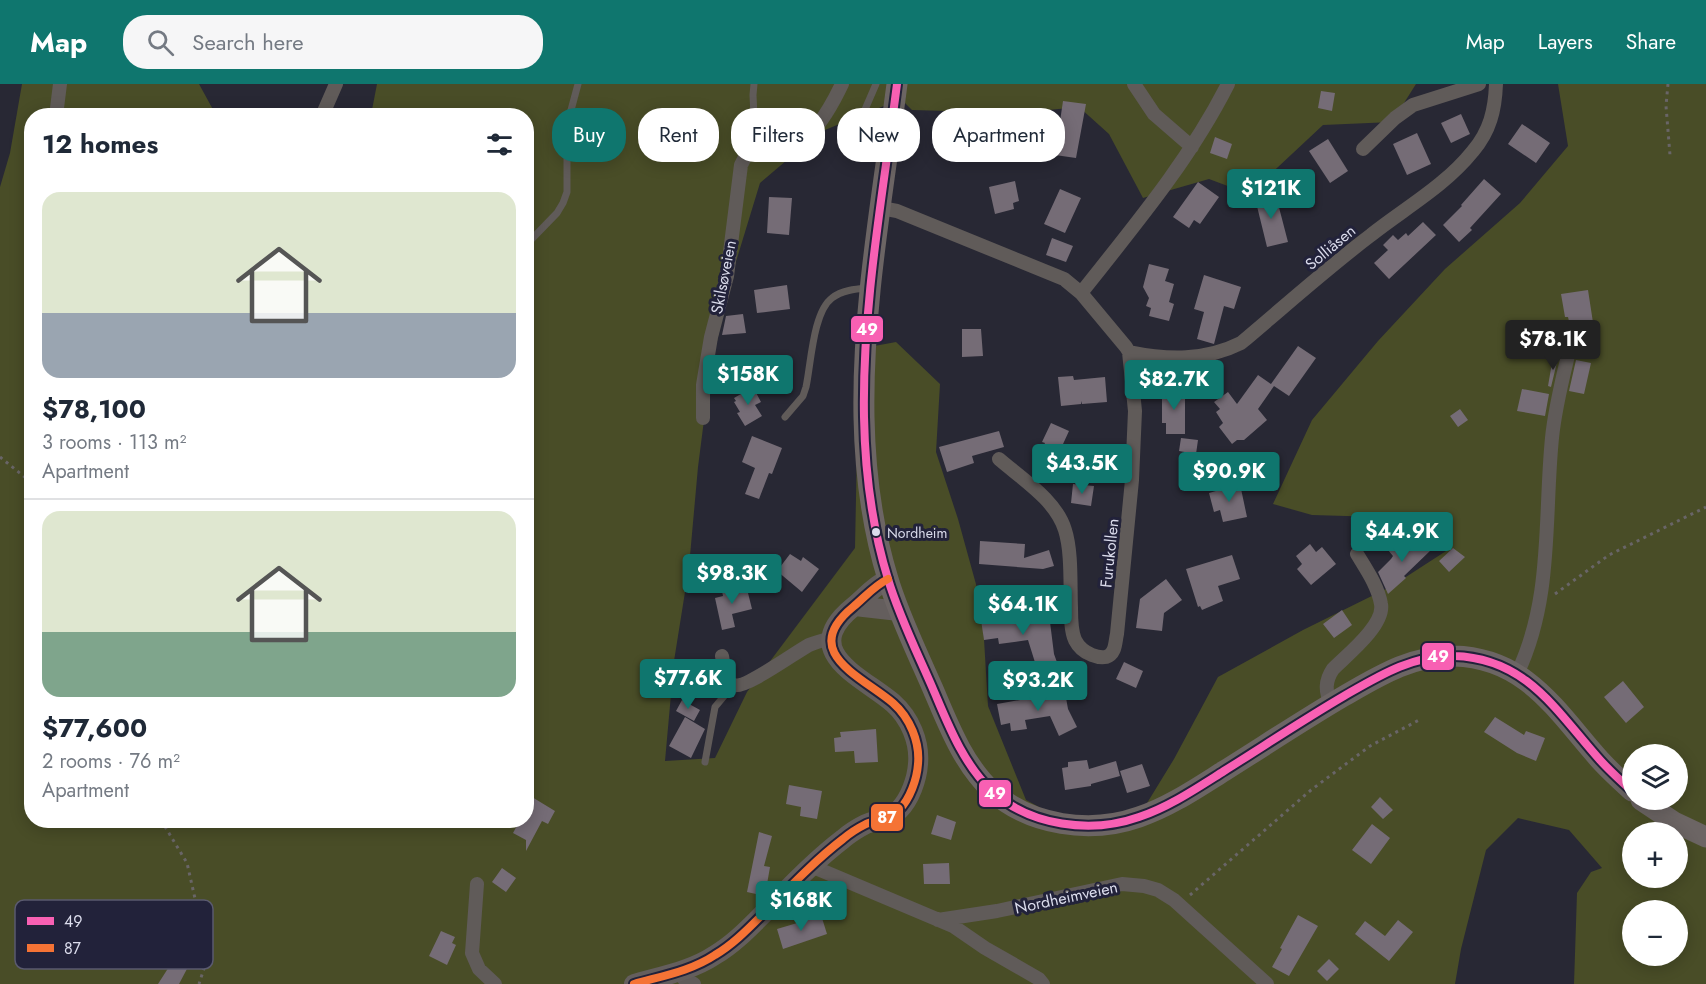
<!DOCTYPE html>
<meta charset="utf-8">
<style>
:root{--surface:#fff;--page:#f6f6f7;--text:#1f2937;--muted:#747a83;--line:#e0e1e3;--accent:#0f766e}
body{margin:0;font-family:Jost,sans-serif;background:var(--page);color:var(--text);height:100vh;display:flex;flex-direction:column;font-size:22px;white-space:nowrap}
*{box-sizing:border-box;margin:0}
p{font-size:20px;color:var(--muted)}
.icon{flex:none;width:33px;height:33px;fill:none;stroke:currentColor;stroke-width:2;stroke-linecap:round;stroke-linejoin:round}
.map{position:relative;flex:1;overflow:hidden}
.panel{position:absolute;left:24px;top:24px;width:510px;height:720px;display:flex;flex-direction:column;background:var(--surface);border-radius:24px;box-shadow:0 3px 15px #0003}
.panel>*{flex:none}
.hud{position:absolute;left:552px;top:24px;width:570px;height:54px;display:flex;gap:12px}
.tools{position:absolute;left:1622px;top:660px;display:grid;gap:12px}
.tools a{display:grid;place-items:center;width:66px;height:66px;border-radius:50%;background:var(--surface);box-shadow:0 3px 15px #0003;font-size:30px}
.price{position:absolute;translate:-50% -51px;padding:0 14px;border-radius:6px;background:var(--accent);color:#fff;font-size:20px;line-height:39px;filter:drop-shadow(0 2px 3px #0008)}
.price::after{content:'';position:absolute;left:50%;top:36px;width:18px;height:14px;margin-left:-9px;background:inherit;clip-path:polygon(0 0,100% 0,50% 100%)}
.price.on{background:#222;color:#fff}
ul{padding:0;list-style:none}
li{display:grid;align-content:center;gap:12px;height:318px;padding:0 18px}
li+li{border-top:2px solid var(--line)}
li span{display:grid;place-items:center;height:186px;border-radius:18px;color:#555}
li>.icon{margin-inline-start:auto}
span .icon{width:108px;height:108px;fill:#fffc;stroke-width:1}
li b{font-size:26px}
h2{display:flex;justify-content:space-between;align-items:center;height:72px;padding:0 18px;font-size:26px}
.chip{padding:0 21px;border-radius:24px;background:var(--surface);box-shadow:0 3px 15px #0003;font-size:21px;line-height:54px}
.chip.on{background:var(--accent);color:#fff}
header{display:flex;align-items:center;gap:36px;box-sizing:border-box;height:84px;padding:0 30px;background:var(--accent);color:#fff}
header strong{font-size:28px}
nav{display:flex;gap:33px;margin-inline-start:auto;font-size:21px}
.search{width:420px;height:54px;background:var(--page);display:flex;align-items:center;gap:15px;box-sizing:border-box;padding:0 21px;border-radius:24px;color:var(--muted);font-size:22px}
.map>svg:first-child{display:block}
</style>
<header>
<strong>Map</strong>
<div class="search"><svg class="icon" aria-label="search" viewBox="0 0 24 24"><circle cx="10" cy="10" r="6"/><path d="M15 15l6 6"/></svg>Search here</div>
<nav><a>Map</a><a>Layers</a><a>Share</a></nav>
</header>
<div class="map">
<svg width="1706" height="900" viewBox="0 0 1706 900">
<rect width="100%" height="100%" fill="#282834"/>
<path fill="#494d27" fill-rule="evenodd" d="M 22,0 L 199,0 L 216,31 L 32,32 L 32,736 L 526,736 L 526,32 L 371,31 L 377,0 L 1416,0 L 1392,38 L 1323,41 L 1249,110 L 1209,95 L 1143,114 L 1109,50 L 1079,23 L 1018,29 L 912,26 L 901,15 L 820,48 L 760,99 L 731,194 L 710,289 L 698,383 L 689,483 L 674,577 L 665,677 L 715,674 L 747,608 L 855,464 L 857,363 L 869,263 L 896,258 L 940,300 L 936,368 L 958,435 L 982,522 L 988,622 L 1026,716 L 1078,744 L 1141,729 L 1174,675 L 1218,593 L 1303,546 L 1392,502 L 1446,467 L 1415,434 L 1312,431 L 1273,420 L 1312,336 L 1378,257 L 1445,185 L 1520,119 L 1568,62 L 1558,0 L 1706,0 L 1706,900 L 1574,900 L 1577,809 L 1591,788 L 1602,784 L 1569,746 L 1518,734 L 1486,766 L 1461,865 L 1455,900 L 0,900 L 0,103 L 10,69 ZM 1632,670 L 1677,670 L 1677,716 L 1632,716 ZM 1632,748 L 1677,748 L 1677,794 L 1632,794 ZM 1632,826 L 1677,826 L 1677,872 L 1632,872 Z"/>
<path fill="#756c76" d="M 1321,7 L 1335,9 L 1332,27 L 1318,24 Z
M 1063,17 L 1086,20 L 1076,74 L 1055,71 Z
M 1461,30 L 1470,50 L 1451,59 L 1441,39 Z
M 1522,40 L 1550,59 L 1536,79 L 1508,60 Z
M 944,45 L 963,48 L 960,71 L 940,69 Z
M 1417,49 L 1431,80 L 1407,91 L 1393,60 Z
M 1215,53 L 1232,60 L 1227,75 L 1210,69 Z
M 1328,55 L 1348,87 L 1330,99 L 1309,67 Z
M 1484,95 L 1501,110 L 1470,144 L 1472,146 L 1459,158 L 1443,141 L 1462,122 L 1461,121 Z
M 1015,97 L 1019,117 L 1013,119 L 1014,125 L 995,130 L 989,103 Z
M 1198,98 L 1219,113 L 1200,140 L 1194,136 L 1189,144 L 1173,133 Z
M 1060,105 L 1081,114 L 1065,149 L 1044,140 Z
M 1275,108 L 1288,158 L 1267,163 L 1255,114 Z
M 769,113 L 792,114 L 789,151 L 767,149 Z
M 1423,138 L 1436,151 L 1389,195 L 1374,179 L 1388,166 L 1383,161 L 1393,151 L 1398,156 L 1406,149 L 1408,152 Z
M 1052,154 L 1073,162 L 1066,178 L 1046,171 Z
M 1149,180 L 1169,185 L 1165,197 L 1174,200 L 1169,218 L 1174,220 L 1169,237 L 1149,232 L 1151,224 L 1146,222 L 1149,214 L 1143,203 Z
M 1204,191 L 1241,203 L 1234,225 L 1224,222 L 1214,260 L 1197,255 L 1204,228 L 1194,225 Z
M 787,201 L 790,225 L 757,229 L 754,206 Z
M 1588,206 L 1594,245 L 1575,248 L 1575,246 L 1571,246 L 1568,233 L 1565,233 L 1561,210 Z
M 743,230 L 746,249 L 722,251 L 726,232 Z
M 962,245 L 981,245 L 983,272 L 962,273 Z
M 1298,262 L 1316,274 L 1289,312 L 1271,300 Z
M 1553,273 L 1558,274 L 1551,303 L 1548,302 Z
M 1576,276 L 1591,279 L 1584,310 L 1569,307 Z
M 1258,291 L 1274,302 L 1258,325 L 1267,336 L 1244,356 L 1237,356 L 1232,360 L 1219,343 L 1223,339 L 1216,328 L 1220,325 L 1214,318 L 1228,308 L 1237,320 Z
M 1073,292 L 1074,296 L 1105,293 L 1107,318 L 1082,320 L 1082,317 L 1081,320 L 1061,322 L 1058,293 Z
M 753,303 L 761,318 L 755,321 L 762,332 L 745,342 L 737,329 L 740,328 L 734,318 L 736,317 L 734,314 Z
M 1522,305 L 1549,310 L 1545,332 L 1517,327 Z
M 1162,306 L 1185,306 L 1185,350 L 1166,350 L 1166,339 L 1162,339 Z
M 1460,325 L 1468,336 L 1458,343 L 1450,332 Z
M 1051,339 L 1069,347 L 1052,384 L 1037,377 L 1045,359 L 1042,358 Z
M 999,347 L 1004,363 L 972,372 L 974,379 L 947,388 L 939,363 Z
M 752,352 L 782,364 L 772,390 L 769,389 L 759,415 L 745,410 L 755,384 L 742,378 Z
M 1181,354 L 1198,356 L 1196,370 L 1179,367 Z
M 1073,400 L 1094,402 L 1091,422 L 1071,419 Z
M 1240,400 L 1247,433 L 1223,438 L 1220,426 L 1214,428 L 1209,409 Z
M 1365,435 L 1382,440 L 1377,457 L 1360,451 Z
M 1399,456 L 1404,462 L 1410,457 L 1415,462 L 1422,456 L 1431,466 L 1404,492 L 1406,494 L 1388,510 L 1378,488 L 1391,475 L 1393,472 L 1388,466 Z
M 980,457 L 1025,460 L 1024,474 L 1049,466 L 1054,482 L 1043,485 L 979,480 Z
M 1310,460 L 1316,468 L 1322,463 L 1336,480 L 1311,501 L 1297,485 L 1302,480 L 1296,472 Z
M 1453,464 L 1465,473 L 1449,488 L 1439,477 Z
M 790,470 L 801,477 L 803,473 L 819,485 L 802,508 L 777,487 Z
M 1232,471 L 1240,495 L 1218,502 L 1223,517 L 1202,526 L 1200,522 L 1198,523 L 1186,485 Z
M 1166,495 L 1182,516 L 1164,529 L 1162,547 L 1136,544 L 1140,515 Z
M 746,501 L 752,525 L 732,530 L 735,543 L 722,546 L 715,514 L 723,512 L 722,507 Z
M 1342,526 L 1352,541 L 1334,554 L 1323,540 Z
M 1015,528 L 1015,531 L 1032,528 L 1034,540 L 1050,538 L 1054,570 L 1058,581 L 1038,588 L 1028,556 L 999,560 L 998,554 L 984,556 L 981,536 L 995,534 L 995,531 Z
M 1124,578 L 1143,587 L 1136,604 L 1116,595 Z
M 1084,582 L 1087,600 L 1065,604 L 1062,586 Z
M 1623,597 L 1644,623 L 1626,639 L 1604,613 Z
M 1065,608 L 1068,625 L 1077,643 L 1059,652 L 1050,632 L 1025,636 L 1027,645 L 1011,647 L 1010,639 L 1001,641 L 997,620 Z
M 682,616 L 700,626 L 694,637 L 676,627 Z
M 685,633 L 705,645 L 691,674 L 669,662 Z
M 1495,633 L 1524,651 L 1526,647 L 1545,654 L 1536,677 L 1517,669 L 1484,648 Z
M 876,645 L 878,678 L 855,679 L 854,667 L 835,668 L 834,654 L 841,653 L 840,648 Z
M 1087,676 L 1089,685 L 1116,677 L 1120,692 L 1091,700 L 1091,702 L 1065,706 L 1062,684 L 1068,683 L 1068,678 Z
M 1142,680 L 1150,702 L 1127,709 L 1120,687 Z
M 789,701 L 822,707 L 817,735 L 800,732 L 801,723 L 786,720 Z
M 532,713 L 555,727 L 548,740 L 542,737 L 526,767 L 526,756 L 513,749 L 520,736 L 526,736 L 526,723 Z
M 1380,713 L 1393,726 L 1383,735 L 1371,723 Z
M 937,731 L 956,738 L 951,756 L 931,750 Z
M 1372,740 L 1390,754 L 1371,780 L 1352,766 Z
M 759,748 L 772,752 L 764,782 L 770,783 L 766,806 L 758,804 L 756,810 L 747,808 Z
M 949,779 L 950,800 L 924,800 L 923,780 Z
M 502,784 L 516,794 L 506,808 L 492,798 Z
M 1298,831 L 1318,842 L 1289,892 L 1272,883 L 1282,865 L 1280,864 Z
M 814,834 L 815,836 L 822,834 L 827,850 L 783,865 L 777,845 Z
M 1398,836 L 1413,848 L 1389,877 L 1355,850 L 1365,837 L 1385,852 Z
M 441,847 L 455,853 L 452,859 L 456,861 L 447,881 L 429,872 Z
M 174,875 L 188,883 L 179,900 L 158,900 Z
M 1329,875 L 1339,885 L 1327,897 L 1317,887 Z"/>
<g fill="none" stroke-linecap="round" stroke-linejoin="round">
<path stroke="#696567" stroke-width="3" stroke-dasharray="3 4.5" stroke-linecap="butt" d="M 1668,0 L 1666,22 L 1670,71
M 0,373 L 32,399
M 1555,510 L 1609,471 L 1706,423
M 161,736 L 187,779 L 208,872 L 199,900
M 1190,811 L 1311,706 L 1370,662 L 1421,635"/>
<path stroke="#605b59" stroke-width="7" d="M 754,0 L 753,11 L 755,54
M 876,0 L 860,37 L 859,48 L 870,58 L 886,66
M 526,161 L 557,129 L 563,119 L 567,108 L 567,41 L 578,0
M 785,333 L 803,312 L 806,303 C 811,280 813,228 832,214 C 842,206 856,205 868,204
M 705,678 L 715,623 L 725,611 L 738,602"/>
<path stroke="#605b59" stroke-width="14" d="M 1134,0 L 1154,30 L 1192,63
M 56,32 L 60,0
M 322,32 L 336,0
M 1363,65 L 1395,34 L 1413,21 L 1479,0
M 881,124 L 897,127 L 1064,195 L 1081,209 L 1126,263 L 1129,268 L 1135,327 L 1132,396 L 1117,550 C 1115,558 1116,570 1106,573 C 1101,574 1097,573 1092,571 C 1084,568 1079,564 1075,556 C 1071,547 1071,535 1071,524 C 1070,501 1072,468 1065,446 C 1056,416 1022,395 999,375
M 1081,209 C 1134,142 1189,77 1228,0
M 1129,268 C 1168,276 1205,277 1241,259 C 1284,223 1326,185 1371,151 C 1405,124 1445,102 1473,67 C 1490,47 1495,26 1496,0
M 703,334 L 703,301 L 711,253 L 727,192 L 741,81 L 755,54 C 763,57 774,63 782,64 C 809,65 832,21 842,0
M 722,572 C 724,582 723,598 734,601 C 745,605 796,568 809,561 C 816,558 824,556 832,554
M 1517,590 C 1553,515 1544,434 1552,354 C 1555,323 1563,293 1570,263
M 1331,620 C 1325,607 1325,597 1333,585 C 1347,571 1385,541 1381,520 C 1378,502 1366,485 1357,470
M 811,782 L 953,842 L 985,864 L 1039,895 L 1043,900
M 477,800 L 472,869 L 479,885 L 495,900
M 938,836 L 997,827 L 1122,800 L 1144,802 L 1158,806 L 1174,816 L 1267,900
M 684,895 L 694,900"/>
<path stroke="#645e5d" stroke-width="20" d="M 855,522 L 899,527
M 634,900 C 662,892 691,887 715,871 C 732,861 746,847 760,833 C 787,806 813,778 843,755 C 850,749 858,744 866,740 C 876,736 892,734 899,726 C 910,715 917,695 918,680 C 920,658 910,634 893,619 C 861,592 798,568 853,523 C 865,513 874,502 888,495"/>
<path stroke="#6c6564" stroke-width="21" d="M 897,0 C 883,110 862,222 864,333 C 865,387 872,443 888,495 C 899,532 917,568 933,605 C 948,640 963,680 992,707 C 1030,742 1091,750 1139,733 C 1169,723 1197,704 1224,687 C 1264,662 1303,636 1344,612 C 1377,593 1414,570 1454,572 C 1527,574 1557,628 1600,676 C 1610,687 1621,697 1632,707
M 1641,716 L 1674,738 L 1706,753"/>
<defs>
<path id="bus-1" d="M 897,0 C 883,110 862,222 864,333 C 865,387 872,443 888,495 C 899,532 917,568 933,605 C 948,640 963,680 992,707 C 1030,742 1091,750 1139,733 C 1169,723 1197,704 1224,687 C 1264,662 1303,636 1344,612 C 1377,593 1414,570 1454,572 C 1527,574 1557,628 1600,676 C 1610,687 1621,697 1632,707"/>
<path id="bus-2" d="M 634,900 C 662,892 691,887 715,871 C 732,861 746,847 760,833 C 787,806 813,778 843,755 C 850,749 858,744 866,740 C 876,736 892,734 899,726 C 910,715 917,695 918,680 C 920,658 910,634 893,619 C 861,592 798,568 853,523 C 865,513 874,502 888,495"/>
</defs>
<use href="#bus-1" stroke="#22223a" stroke-width="12"/>
<use href="#bus-2" stroke="#22223a" stroke-width="12"/>
<use href="#bus-1" stroke="#f860b3" stroke-width="8"/>
<use href="#bus-2" stroke="#f57335" stroke-width="8"/>
</g>
<circle fill="#dbdcec" stroke="#22223a" stroke-width="2" cx="876" cy="448" r="5"/>
<g text-anchor="middle" stroke-width="6" stroke-linejoin="round" paint-order="stroke">
<g font-size="14" fill="#dbdcec" stroke="#22223a" text-anchor="start">
<text x="887" y="454">Nordheim</text>
</g>
<g font-size="16" fill="#dbdcec" stroke="#22223a">
<text transform="translate(1330 163) rotate(-40)" y="6">Solliåsen</text>
<text transform="translate(723 193) rotate(-79)" y="6">Skilsøveien</text>
<text transform="translate(1109 469) rotate(-84)" y="6">Furukollen</text>
<text transform="translate(1066 813) rotate(-12)" y="6">Nordheimveien</text>
</g>
</g>
<rect x="15" y="816" width="198" height="69" rx="9" fill="#22223a" stroke="#5a5a6f" stroke-width="1.5"/>
<rect x="27" y="833" width="27" height="8" fill="#f860b3"/>
<rect x="27" y="860" width="27" height="8" fill="#f57335"/>
<g font-size="16" fill="#dbdcec">
<text x="64" y="843">49</text>
<text x="64" y="870">87</text>
</g>
<g stroke="#22223a" stroke-width="2">
<rect x="850" y="231" width="34" height="28" rx="6" fill="#f860b3"/>
<rect x="1421" y="558" width="34" height="29" rx="6" fill="#f860b3"/>
<rect x="978" y="695" width="34" height="29" rx="6" fill="#f860b3"/>
<rect x="870" y="719" width="34" height="29" rx="6" fill="#f57335"/>
</g>
<g font-size="16" text-anchor="middle" font-weight="bold" fill="#fff">
<text x="867" y="251">49</text>
<text x="1438" y="578">49</text>
<text x="995" y="715">49</text>
<text x="887" y="739">87</text>
</g>
</svg>
<div class="tools">
<a><svg class="icon" aria-label="layers" viewBox="0 0 24 24"><path d="M12 4l9 5-9 5-9-5zM3 14l9 5 9-5"/></svg></a>
<a>+</a>
<a>−</a>
</div>
<b class="price" style="left:1271px;top:136px">$121K</b>
<b class="price on" style="left:1553px;top:287px">$78.1K</b>
<b class="price" style="left:748px;top:322px">$158K</b>
<b class="price" style="left:1174px;top:327px">$82.7K</b>
<b class="price" style="left:1082px;top:411px">$43.5K</b>
<b class="price" style="left:1229px;top:419px">$90.9K</b>
<b class="price" style="left:1402px;top:479px">$44.9K</b>
<b class="price" style="left:732px;top:521px">$98.3K</b>
<b class="price" style="left:1023px;top:552px">$64.1K</b>
<b class="price" style="left:688px;top:626px">$77.6K</b>
<b class="price" style="left:1038px;top:628px">$93.2K</b>
<b class="price" style="left:801px;top:848px">$168K</b>
<div class="hud">
<a class="chip on">Buy</a>
<a class="chip">Rent</a>
<a class="chip">Filters</a>
<a class="chip">New</a>
<a class="chip">Apartment</a>
</div>
<section class="panel">
<h2>12 homes<svg class="icon" aria-label="filters" viewBox="0 0 24 24"><path d="M4 7h16M4 17h16"/><circle cx="9" cy="7" r="2"/><circle cx="15" cy="17" r="2"/></svg></h2>
<ul>
<li><span style="background:linear-gradient(#dfe7d0 65%,#9aa5b1 0)"><svg class="icon" aria-label="home" viewBox="0 0 24 24"><path d="M3 11l9-7 9 7M6 9v11h12V9"/></svg></span><div><b>$78,100</b><p>3 rooms · 113 m²</p><p>Apartment</p></div></li>
<li><span style="background:linear-gradient(#dfe7d0 65%,#7fa58c 0)"><svg class="icon" aria-label="home" viewBox="0 0 24 24"><path d="M3 11l9-7 9 7M6 9v11h12V9"/></svg></span><div><b>$77,600</b><p>2 rooms · 76 m²</p><p>Apartment</p></div></li>
</ul>
</section>
</div>
